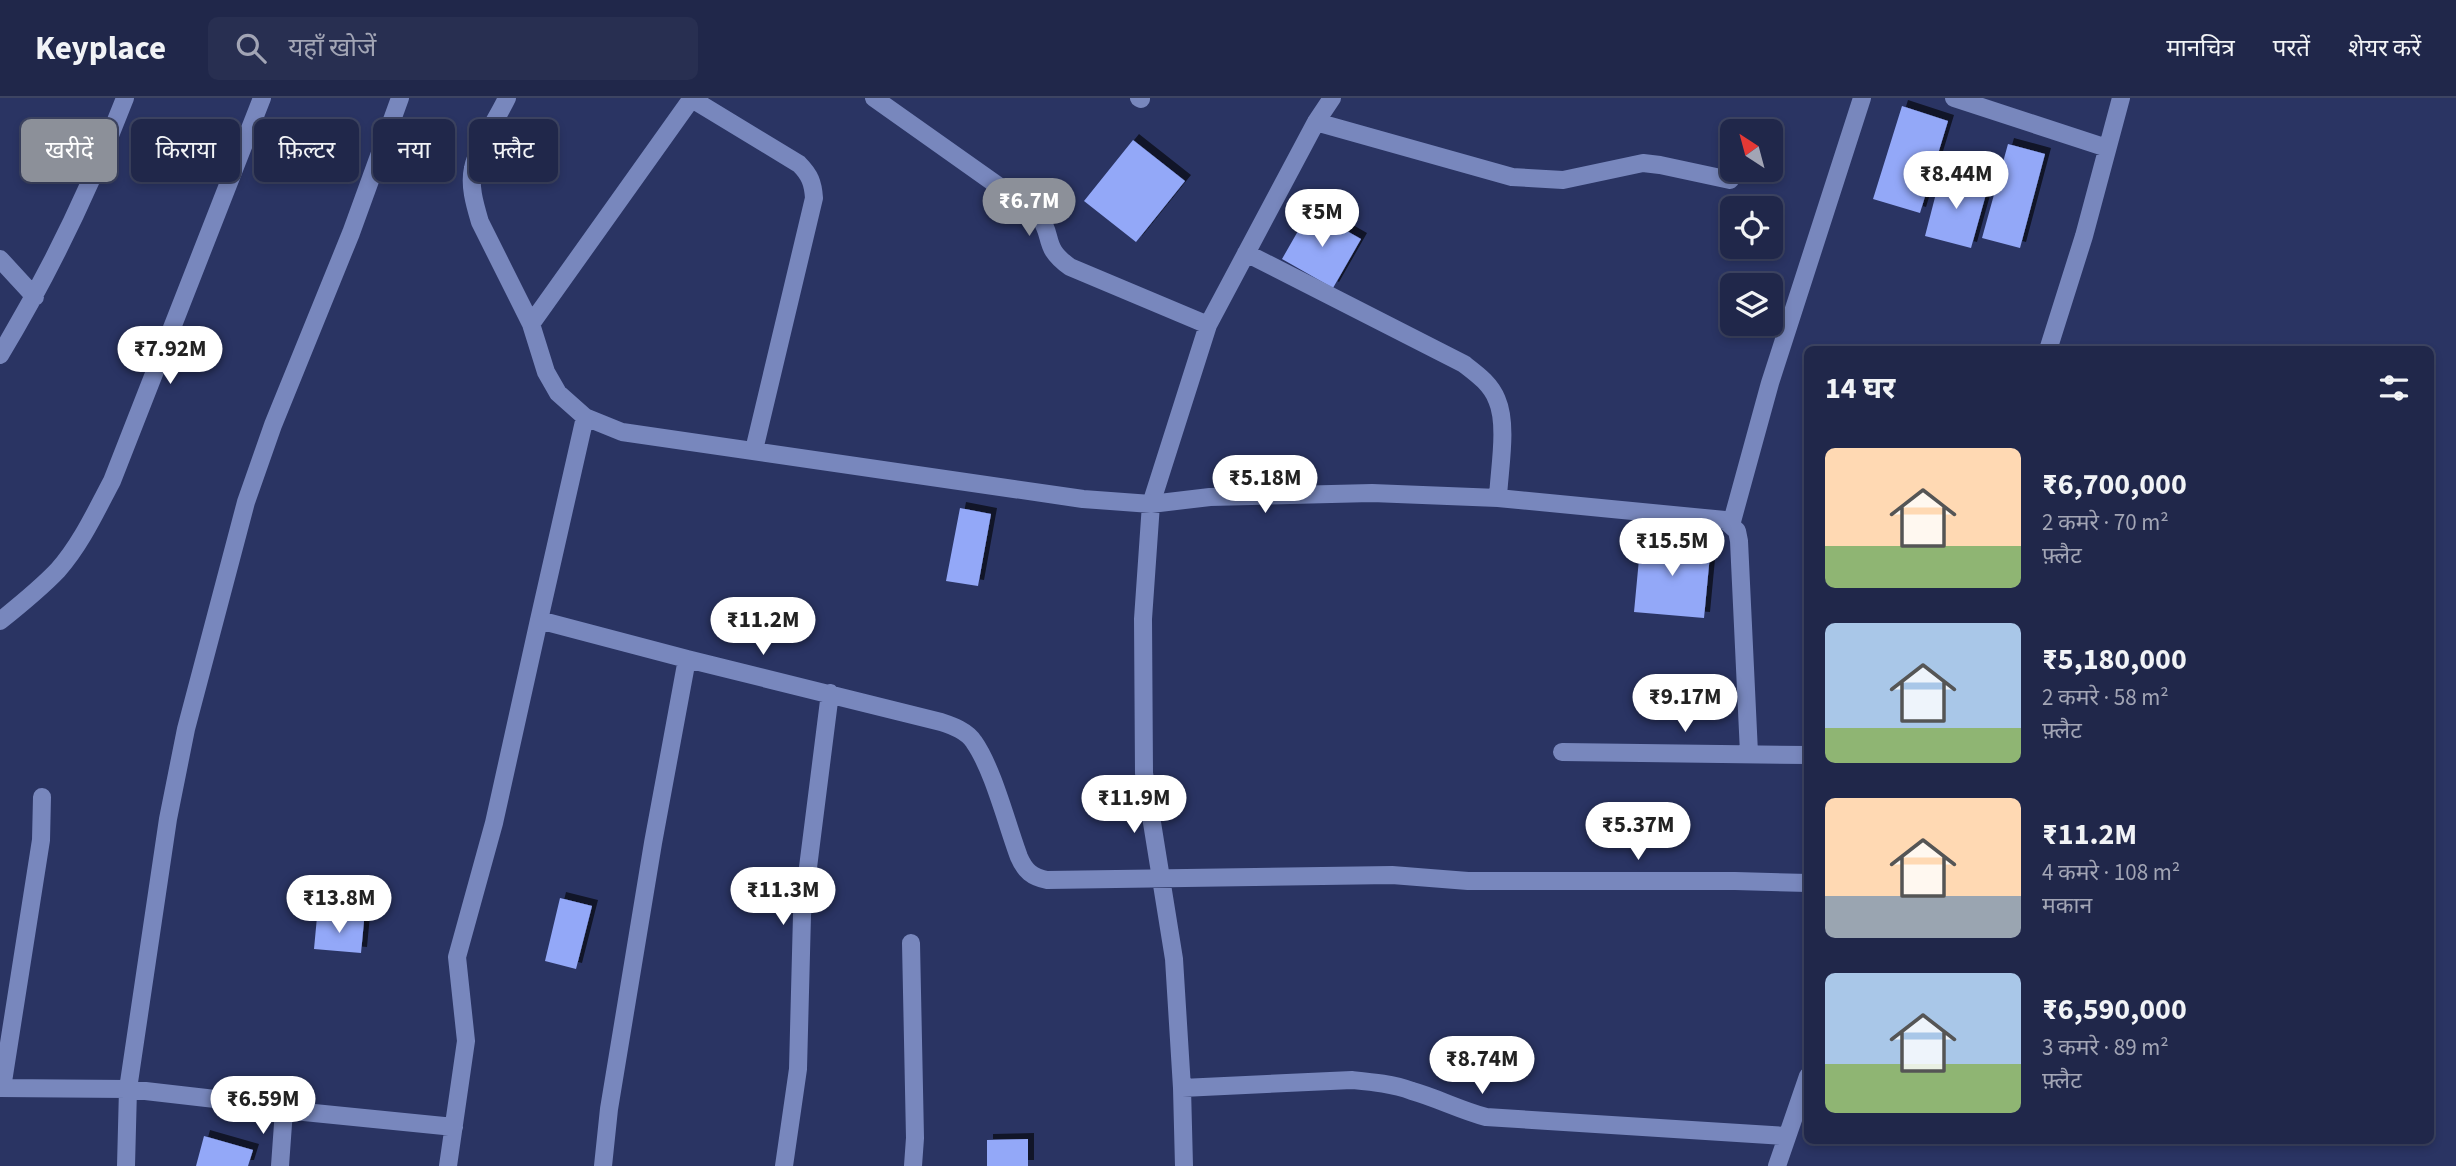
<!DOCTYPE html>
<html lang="hi">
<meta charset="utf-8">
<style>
:root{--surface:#20274a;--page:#282f51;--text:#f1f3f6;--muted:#a2a5b5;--line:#3d4462;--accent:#8c9099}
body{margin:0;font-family:"Source Sans 3","Noto Sans Devanagari",sans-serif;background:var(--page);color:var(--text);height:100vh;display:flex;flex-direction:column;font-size:26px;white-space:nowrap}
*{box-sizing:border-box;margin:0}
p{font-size:23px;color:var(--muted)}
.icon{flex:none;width:38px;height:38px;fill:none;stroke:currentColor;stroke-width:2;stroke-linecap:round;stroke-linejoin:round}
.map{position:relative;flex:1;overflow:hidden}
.drawer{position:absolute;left:1804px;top:248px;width:630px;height:798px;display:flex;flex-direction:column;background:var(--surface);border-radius:10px;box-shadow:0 4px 10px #0003,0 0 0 2px var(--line)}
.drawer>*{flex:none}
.hud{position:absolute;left:21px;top:21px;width:665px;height:63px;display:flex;gap:14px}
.needle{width:46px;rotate:324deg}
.fabs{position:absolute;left:1720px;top:21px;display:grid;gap:14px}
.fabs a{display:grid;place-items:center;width:63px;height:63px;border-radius:10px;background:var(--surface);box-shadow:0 4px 10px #0003,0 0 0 2px var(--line);font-size:35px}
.price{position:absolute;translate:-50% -60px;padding:0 16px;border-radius:24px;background:#fff;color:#222;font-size:23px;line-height:46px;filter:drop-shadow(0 2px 4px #0008)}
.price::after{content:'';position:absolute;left:50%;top:42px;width:21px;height:16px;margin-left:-10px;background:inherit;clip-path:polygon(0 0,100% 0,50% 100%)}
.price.on{background:var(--accent);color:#fff}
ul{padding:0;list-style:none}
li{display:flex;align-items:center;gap:21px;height:175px;padding:0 21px}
li span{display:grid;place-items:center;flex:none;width:196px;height:140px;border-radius:10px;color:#555}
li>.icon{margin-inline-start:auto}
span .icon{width:84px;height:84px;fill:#fffc;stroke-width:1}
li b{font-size:30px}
h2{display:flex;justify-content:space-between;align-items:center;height:84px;padding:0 21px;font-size:30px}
.pill{padding:0 24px;border-radius:10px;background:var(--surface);box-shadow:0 4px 10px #0003,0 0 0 2px var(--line);font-size:24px;line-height:63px}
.pill.on{background:var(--accent);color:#fff}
header{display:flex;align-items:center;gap:42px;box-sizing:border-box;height:98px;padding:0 35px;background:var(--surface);border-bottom:2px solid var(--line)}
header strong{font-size:33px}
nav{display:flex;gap:38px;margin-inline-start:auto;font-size:24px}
.search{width:490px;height:63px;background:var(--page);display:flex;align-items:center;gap:18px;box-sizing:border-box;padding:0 24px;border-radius:10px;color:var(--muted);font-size:26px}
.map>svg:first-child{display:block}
</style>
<header>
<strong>Keyplace</strong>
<div class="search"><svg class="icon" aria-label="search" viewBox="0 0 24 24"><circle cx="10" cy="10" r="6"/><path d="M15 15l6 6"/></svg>यहाँ खोजें</div>
<nav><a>मानचित्र</a><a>परतें</a><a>शेयर करें</a></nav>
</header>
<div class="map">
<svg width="2456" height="1068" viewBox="0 0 2456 1068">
<defs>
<filter id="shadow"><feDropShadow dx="6" dy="-6" stdDeviation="0" flood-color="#0009"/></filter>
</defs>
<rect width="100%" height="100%" fill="#2a3463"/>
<path fill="#93a8f8" filter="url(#shadow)" d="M 1902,8 L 1948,23 L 1920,115 L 1873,101 Z
M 1133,42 L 1185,83 L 1136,144 L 1084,103 Z
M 2008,46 L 2045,56 L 2020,150 L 1982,140 Z
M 1941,76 L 1988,89 L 1971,150 L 1925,138 Z
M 1310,112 L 1361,141 L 1333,190 L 1282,161 Z
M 960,410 L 991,416 L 978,488 L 946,483 Z
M 1641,440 L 1711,446 L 1704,520 L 1634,514 Z
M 560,800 L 592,808 L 576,871 L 545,863 Z
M 317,819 L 364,823 L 361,855 L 314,851 Z
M 204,1038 L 253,1052 L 248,1068 L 196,1068 Z
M 1028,1041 L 1028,1068 L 987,1068 L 987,1042 Z"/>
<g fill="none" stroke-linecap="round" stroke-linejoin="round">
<path stroke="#7887bd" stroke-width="18" d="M 507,0 C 499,17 476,53 473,70 C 469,88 475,107 480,124 L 531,226 L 546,274 L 558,295 L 585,319 L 622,334 L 1083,401 L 1151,406 L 1210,399 L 1372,395 L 1498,400 L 1725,422 L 1737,433 L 1739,443 L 1749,655
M 874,0 L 1038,116 C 1055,140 1041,148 1070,169 L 1208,227
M 1139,0 L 1141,1
M 1954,0 L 2107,50
M 692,1 L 799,66 C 810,77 813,85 814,100 L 754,352
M 1316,24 L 1512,79 L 1563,82 L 1643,65 L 1660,67 L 1730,82
M 1246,155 L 1464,266 C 1477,276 1491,286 1497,302 C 1508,327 1499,373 1498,400
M 0,161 L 35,199
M 531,226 L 692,0
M 2048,252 L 2084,138 L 2121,0
M 0,257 C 49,176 91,88 125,0
M 1731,427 L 1770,285 L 1862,0
M 539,522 L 585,319
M 0,523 C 20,507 40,491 58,472 C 81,446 96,413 112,383 L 262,0
M 687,561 L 941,624 C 953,628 967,633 974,644 C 993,671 1007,727 1019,759 C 1025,773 1032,779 1047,782 L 1392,777 L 1468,783 L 1735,783 L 1808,785
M 1562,654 L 1808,657
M 911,845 L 915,1040 L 913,1068
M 0,990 L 128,991 L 250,1005 L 284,1012 L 454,1029
M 2,990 L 41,742 L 42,699
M 1182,990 L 1352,982 C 1372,984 1393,986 1412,993 C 1437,1000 1460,1012 1486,1019 L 1786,1038
M 126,1068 L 128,991 L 168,721 L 186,631 L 246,404 L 273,327 L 351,135 L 400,0
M 280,1068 L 284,1012
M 448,1068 L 466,943 L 457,859 L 494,725 L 539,522 L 687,561 L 653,745 L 609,1011 L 603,1068
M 784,1068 L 798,971 L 802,817 L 830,595
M 1184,1068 L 1182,990 L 1174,861 L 1144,675 L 1143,521 L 1151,406 L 1208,227 L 1316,24 L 1332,0
M 1777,1068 L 1808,978"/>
</g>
</svg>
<div class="fabs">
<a><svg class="needle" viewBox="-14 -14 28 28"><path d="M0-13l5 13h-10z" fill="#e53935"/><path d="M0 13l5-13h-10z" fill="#a2a5b5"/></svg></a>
<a><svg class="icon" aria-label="locate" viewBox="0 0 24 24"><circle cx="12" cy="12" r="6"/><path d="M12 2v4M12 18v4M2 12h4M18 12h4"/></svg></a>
<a><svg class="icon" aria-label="layers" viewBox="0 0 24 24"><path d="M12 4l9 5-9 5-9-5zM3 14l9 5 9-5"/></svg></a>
</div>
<b class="price" style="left:1956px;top:113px">₹8.44M</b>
<b class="price on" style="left:1029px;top:140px">₹6.7M</b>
<b class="price" style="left:1322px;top:151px">₹5M</b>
<b class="price" style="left:170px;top:288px">₹7.92M</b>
<b class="price" style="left:1265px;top:417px">₹5.18M</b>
<b class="price" style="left:1672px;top:480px">₹15.5M</b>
<b class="price" style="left:763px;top:559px">₹11.2M</b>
<b class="price" style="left:1685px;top:636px">₹9.17M</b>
<b class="price" style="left:1134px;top:737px">₹11.9M</b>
<b class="price" style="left:1638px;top:764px">₹5.37M</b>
<b class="price" style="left:783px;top:829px">₹11.3M</b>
<b class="price" style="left:339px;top:837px">₹13.8M</b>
<b class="price" style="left:1482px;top:998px">₹8.74M</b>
<b class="price" style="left:263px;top:1038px">₹6.59M</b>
<div class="hud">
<a class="pill on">खरीदें</a>
<a class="pill">किराया</a>
<a class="pill">फ़िल्टर</a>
<a class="pill">नया</a>
<a class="pill">फ़्लैट</a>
</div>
<section class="drawer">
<h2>14 घर<svg class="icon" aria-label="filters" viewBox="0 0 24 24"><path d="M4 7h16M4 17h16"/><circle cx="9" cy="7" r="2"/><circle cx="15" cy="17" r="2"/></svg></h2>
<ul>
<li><span style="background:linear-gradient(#ffd9b3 70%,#8fb573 0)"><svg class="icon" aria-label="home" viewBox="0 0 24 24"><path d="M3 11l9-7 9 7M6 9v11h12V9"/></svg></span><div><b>₹6,700,000</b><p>2 कमरे · 70 m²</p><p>फ़्लैट</p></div></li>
<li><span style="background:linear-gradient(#a9c7e8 75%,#8fb573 0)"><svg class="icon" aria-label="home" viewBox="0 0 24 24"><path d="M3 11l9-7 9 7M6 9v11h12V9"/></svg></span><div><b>₹5,180,000</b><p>2 कमरे · 58 m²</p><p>फ़्लैट</p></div></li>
<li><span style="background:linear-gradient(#ffd9b3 70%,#9aa5b1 0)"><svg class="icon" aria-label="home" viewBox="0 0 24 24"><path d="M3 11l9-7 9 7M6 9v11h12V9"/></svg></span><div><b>₹11.2M</b><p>4 कमरे · 108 m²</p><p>मकान</p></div></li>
<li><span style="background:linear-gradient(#a9c7e8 65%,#8fb573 0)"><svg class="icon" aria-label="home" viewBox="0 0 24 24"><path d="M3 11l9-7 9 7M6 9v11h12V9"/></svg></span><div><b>₹6,590,000</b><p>3 कमरे · 89 m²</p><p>फ़्लैट</p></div></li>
</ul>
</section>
</div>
